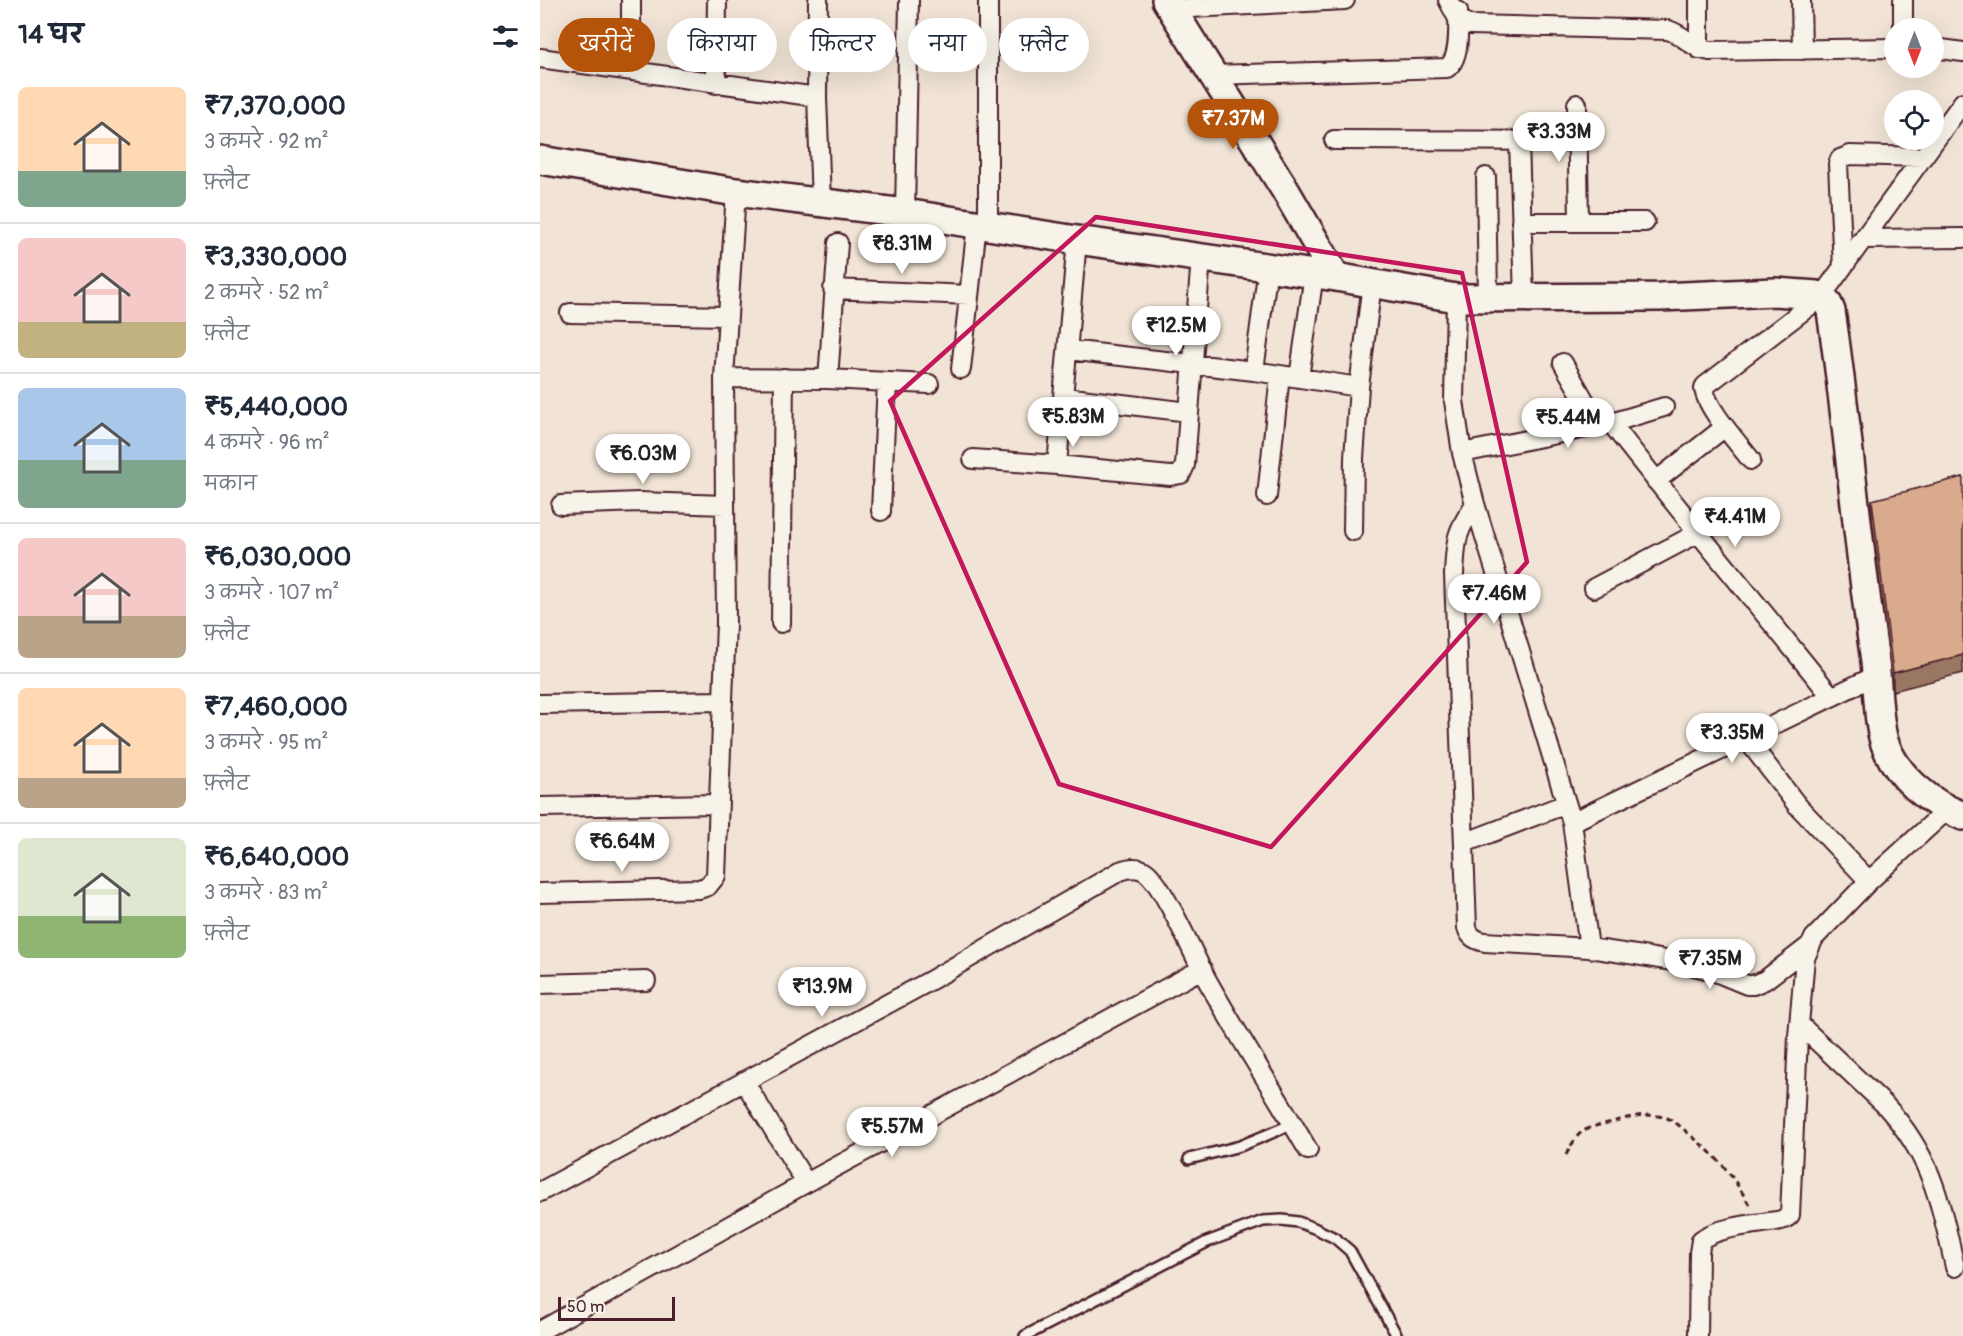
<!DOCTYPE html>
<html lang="hi">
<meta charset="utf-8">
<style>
:root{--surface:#fff;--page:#f2f2f3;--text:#1f2937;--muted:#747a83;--line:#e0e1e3;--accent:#b45309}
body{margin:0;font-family:Pangolin,"Playpen Sans Deva",sans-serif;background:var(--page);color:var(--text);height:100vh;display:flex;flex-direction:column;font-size:22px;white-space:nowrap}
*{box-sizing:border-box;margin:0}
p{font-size:20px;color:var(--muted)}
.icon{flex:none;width:33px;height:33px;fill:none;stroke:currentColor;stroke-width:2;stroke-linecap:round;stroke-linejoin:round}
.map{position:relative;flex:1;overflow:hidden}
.drawer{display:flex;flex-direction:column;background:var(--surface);width:540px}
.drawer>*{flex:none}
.top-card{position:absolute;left:18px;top:18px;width:570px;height:54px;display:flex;gap:12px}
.needle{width:39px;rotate:180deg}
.buttons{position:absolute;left:1344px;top:18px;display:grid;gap:12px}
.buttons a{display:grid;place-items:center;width:60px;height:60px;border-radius:50%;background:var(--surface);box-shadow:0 6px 24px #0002;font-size:30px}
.scale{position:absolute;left:18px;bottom:15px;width:117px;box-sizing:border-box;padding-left:6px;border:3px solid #4a1f2b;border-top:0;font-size:16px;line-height:21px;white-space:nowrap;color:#4a1f2b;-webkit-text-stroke:4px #f7f3e8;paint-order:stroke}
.price{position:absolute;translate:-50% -51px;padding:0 14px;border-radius:21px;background:#fff;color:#222;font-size:20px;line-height:39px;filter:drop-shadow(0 2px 3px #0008)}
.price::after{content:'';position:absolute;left:50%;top:36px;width:18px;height:14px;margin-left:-9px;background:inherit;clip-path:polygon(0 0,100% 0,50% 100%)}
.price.active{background:var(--accent);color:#fff}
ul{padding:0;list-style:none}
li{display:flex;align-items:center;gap:18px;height:150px;padding:0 18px}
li+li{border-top:2px solid var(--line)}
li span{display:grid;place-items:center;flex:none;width:168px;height:120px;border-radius:9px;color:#555}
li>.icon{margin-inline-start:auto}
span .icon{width:72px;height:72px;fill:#fffc;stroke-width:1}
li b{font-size:26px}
h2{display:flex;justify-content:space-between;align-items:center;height:72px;padding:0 18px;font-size:26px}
.chip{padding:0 21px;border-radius:27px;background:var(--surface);box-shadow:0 6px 24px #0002;font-size:21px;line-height:54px}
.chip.active{background:var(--accent);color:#fff}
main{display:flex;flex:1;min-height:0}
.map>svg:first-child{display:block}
</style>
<main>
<section class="drawer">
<h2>14 घर<svg class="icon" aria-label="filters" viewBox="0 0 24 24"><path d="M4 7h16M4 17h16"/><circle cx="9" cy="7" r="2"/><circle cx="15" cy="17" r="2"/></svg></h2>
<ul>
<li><span style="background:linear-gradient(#ffd9b3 70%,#7fa58c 0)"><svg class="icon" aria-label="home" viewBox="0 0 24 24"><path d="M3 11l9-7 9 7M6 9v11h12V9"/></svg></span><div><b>₹7,370,000</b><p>3 कमरे · 92 m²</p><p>फ़्लैट</p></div></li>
<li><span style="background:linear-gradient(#f6c9c9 70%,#c2b280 0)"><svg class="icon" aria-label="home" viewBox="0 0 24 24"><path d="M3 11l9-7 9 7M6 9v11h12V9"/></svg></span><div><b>₹3,330,000</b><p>2 कमरे · 52 m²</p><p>फ़्लैट</p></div></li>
<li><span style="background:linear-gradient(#a9c7e8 60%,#7fa58c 0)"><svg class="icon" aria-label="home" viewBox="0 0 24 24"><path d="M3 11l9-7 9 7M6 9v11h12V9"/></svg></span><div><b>₹5,440,000</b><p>4 कमरे · 96 m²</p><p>मकान</p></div></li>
<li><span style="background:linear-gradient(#f6c9c9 65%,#b9a48a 0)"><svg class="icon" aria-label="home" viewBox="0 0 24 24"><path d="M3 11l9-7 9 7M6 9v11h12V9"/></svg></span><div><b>₹6,030,000</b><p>3 कमरे · 107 m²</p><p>फ़्लैट</p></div></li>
<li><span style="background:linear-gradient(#ffd9b3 75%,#b9a48a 0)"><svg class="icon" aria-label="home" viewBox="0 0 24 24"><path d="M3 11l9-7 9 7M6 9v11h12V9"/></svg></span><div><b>₹7,460,000</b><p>3 कमरे · 95 m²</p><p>फ़्लैट</p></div></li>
<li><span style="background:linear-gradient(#dfe7d0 65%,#8fb573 0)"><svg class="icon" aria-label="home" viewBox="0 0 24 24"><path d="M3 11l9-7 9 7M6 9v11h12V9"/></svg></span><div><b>₹6,640,000</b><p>3 कमरे · 83 m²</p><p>फ़्लैट</p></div></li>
</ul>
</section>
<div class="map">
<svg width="1423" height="1336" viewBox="0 0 1423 1336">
<rect width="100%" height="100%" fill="#f1e4d6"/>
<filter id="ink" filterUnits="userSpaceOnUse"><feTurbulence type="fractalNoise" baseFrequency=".0167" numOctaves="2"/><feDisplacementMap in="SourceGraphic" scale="12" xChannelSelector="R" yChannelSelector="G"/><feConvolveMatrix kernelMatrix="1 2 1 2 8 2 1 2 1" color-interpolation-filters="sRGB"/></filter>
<g filter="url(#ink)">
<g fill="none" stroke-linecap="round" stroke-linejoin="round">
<defs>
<path id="lane" d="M 649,1159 L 700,1146 L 753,1124
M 485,1336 L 667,1242 L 723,1221 L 742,1220 L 758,1222 L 774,1228 L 795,1238 L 810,1251 L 857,1336"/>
<path id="street" d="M 91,0 L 91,71
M 278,0 L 277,97 L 281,202
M 448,0 L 448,226
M 908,0 L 918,19 L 930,25 L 1128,30 C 1145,35 1150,48 1170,51 L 1354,48
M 1159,0 L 1159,49
M 1261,0 L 1262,50
M 1363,0 L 1363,28
M 632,9 L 805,0
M 1394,48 L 1423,52
M 0,58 L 277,97
M 672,75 L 907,68 C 921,58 918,27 918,11
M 176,84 L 177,0
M 1037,104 L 1039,222
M 794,140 L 1037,141
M 979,141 L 984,299
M 946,177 L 948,299
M 365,213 L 369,0
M 981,222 L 1105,222
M 1323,239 L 1423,238
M 1303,267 L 1298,164 L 1300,159 L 1310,155 L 1383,157
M 293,289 L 429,295
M 916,298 L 914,401 L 922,453 L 935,504 L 1032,822 L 1049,948
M 30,313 L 187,316
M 528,350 L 714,371 L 819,387 L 832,283
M 1023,363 L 1058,424
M 421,369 L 437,224
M 714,371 L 728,267
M 184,378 L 288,379 L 389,384
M 759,378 L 774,274
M 288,379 L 298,243
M 524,397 L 649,412
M 1071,423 C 1142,515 1218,605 1291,696
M 922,453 L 1071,423 L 1124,407
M 433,459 L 517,465 L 630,476 L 641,474 L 645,465 L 661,257
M 1211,460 C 1198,443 1167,409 1164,389 L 1165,386 L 1281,297 L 1423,102
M 517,465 L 537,240
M 1116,481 L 1185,427
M 727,496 L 740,375
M 935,504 C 915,534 916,539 914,574 L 927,928 C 930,937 935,940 945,942 L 1049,948 L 1096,955 L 1143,963 L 1173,971 L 1207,985 L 1213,985 L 1225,980 L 1269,946
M 21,505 L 99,502 L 185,505
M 341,511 L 347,382
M 813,531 L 814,458 L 819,387
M 1054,588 L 1158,533
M 241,623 L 244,378
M 0,704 L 182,701
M 1206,738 L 1257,805 L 1329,881
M 0,807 L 177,804
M 1032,822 L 1337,675
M 924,843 L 1026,804
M 0,893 L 159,889 L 168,886 L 176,876 L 186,624 L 184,378 L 196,192
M 0,984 L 106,981
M 1259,1024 L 1344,1104 C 1392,1156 1400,1201 1415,1267
M 204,1081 L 266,1183
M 0,1192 L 386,983 L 580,871 C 588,868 598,866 606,872 C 624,886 654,956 667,980 C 699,1037 735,1093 768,1150
M 0,1331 L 266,1183 L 662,969
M 1158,1336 L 1159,1253 L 1161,1240 C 1174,1229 1206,1225 1223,1223 C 1232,1221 1244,1222 1250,1215 L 1258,1036 L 1265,958 L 1274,938 L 1329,881 L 1407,810"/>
<path id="secondary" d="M 626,0 L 744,188 L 796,277
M 0,160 L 196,192 L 365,213 L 537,240 L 796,277 L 916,298 L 1120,297 L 1235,292 L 1277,295 L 1288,304 L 1291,311 C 1308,425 1317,540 1334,654 C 1338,679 1337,723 1345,744 C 1357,777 1391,804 1423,816"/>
</defs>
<use href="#lane" stroke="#4a1f2b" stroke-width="14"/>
<use href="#street" stroke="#4a1f2b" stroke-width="22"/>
<use href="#secondary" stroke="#4a1f2b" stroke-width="32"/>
<path stroke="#4a1f2b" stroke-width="3" stroke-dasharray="6 4.5" stroke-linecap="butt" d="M 1026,1155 C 1040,1128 1043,1129 1072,1122 C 1089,1117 1108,1112 1127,1118 C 1135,1121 1142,1128 1149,1134 C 1179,1158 1193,1175 1211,1208"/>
<use href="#lane" stroke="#f7f3e8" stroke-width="9"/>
<use href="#street" stroke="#f7f3e8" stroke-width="18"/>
<use href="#secondary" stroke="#f7f3e8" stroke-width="27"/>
</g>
<path fill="#bb9278" stroke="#4a1f2b" stroke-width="1.5" d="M 1423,477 L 1353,691 L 1332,518 L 1332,500 Z"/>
<path fill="#997762" stroke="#4a1f2b" stroke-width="1.5" d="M 1423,655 L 1423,673 L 1353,691 L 1353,673 Z"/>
<path fill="#daaa8c" stroke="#4a1f2b" stroke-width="1.5" d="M 1423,477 L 1423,655 L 1353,673 L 1332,500 Z"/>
</g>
<path fill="none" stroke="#c2185b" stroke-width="4.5" stroke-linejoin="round" d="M 556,217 L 922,273 L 987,562 L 731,847 L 519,784 L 350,401 Z"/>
</svg>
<div class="buttons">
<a><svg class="needle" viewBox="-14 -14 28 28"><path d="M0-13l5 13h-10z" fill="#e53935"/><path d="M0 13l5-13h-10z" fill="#747a83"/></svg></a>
<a><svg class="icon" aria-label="locate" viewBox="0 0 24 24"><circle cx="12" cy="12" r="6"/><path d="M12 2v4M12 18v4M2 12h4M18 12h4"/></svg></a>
</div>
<div class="scale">50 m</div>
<b class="price active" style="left:693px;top:150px">₹7.37M</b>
<b class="price" style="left:1019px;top:163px">₹3.33M</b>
<b class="price" style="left:362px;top:275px">₹8.31M</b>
<b class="price" style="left:636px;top:357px">₹12.5M</b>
<b class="price" style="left:533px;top:448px">₹5.83M</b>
<b class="price" style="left:1028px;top:449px">₹5.44M</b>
<b class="price" style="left:103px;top:485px">₹6.03M</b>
<b class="price" style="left:1195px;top:548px">₹4.41M</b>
<b class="price" style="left:954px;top:625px">₹7.46M</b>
<b class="price" style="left:1192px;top:764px">₹3.35M</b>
<b class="price" style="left:82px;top:873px">₹6.64M</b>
<b class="price" style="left:1170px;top:990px">₹7.35M</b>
<b class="price" style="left:282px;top:1018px">₹13.9M</b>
<b class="price" style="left:352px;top:1158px">₹5.57M</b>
<div class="top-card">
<a class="chip active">खरीदें</a>
<a class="chip">किराया</a>
<a class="chip">फ़िल्टर</a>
<a class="chip">नया</a>
<a class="chip">फ़्लैट</a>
</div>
</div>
</main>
